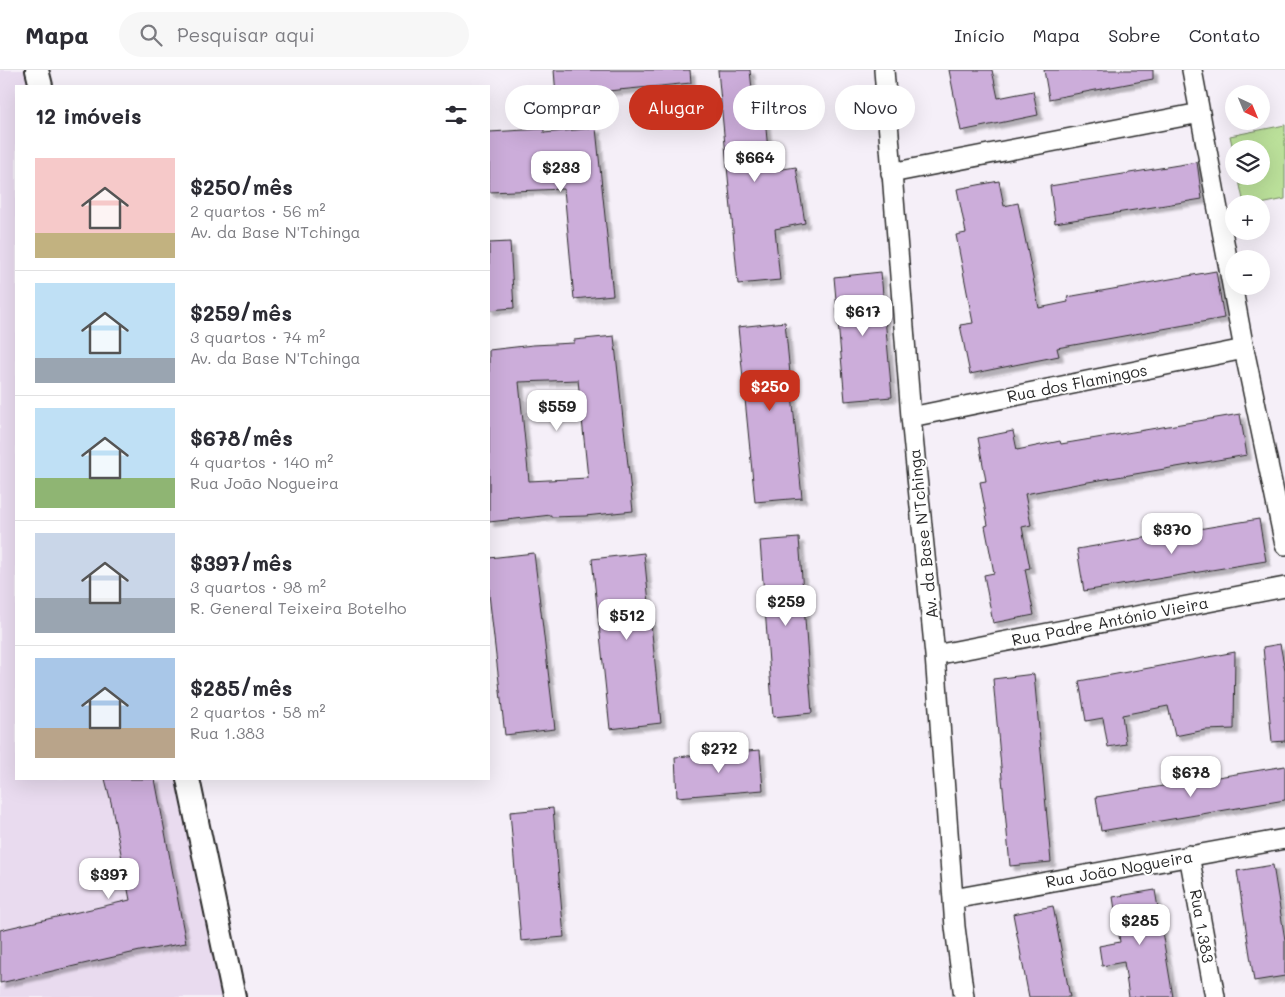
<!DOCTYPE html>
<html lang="pt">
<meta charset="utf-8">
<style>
:root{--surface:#fff;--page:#f7f7f7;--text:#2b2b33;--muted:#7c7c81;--line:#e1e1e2;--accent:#c8321e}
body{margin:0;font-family:Mali,sans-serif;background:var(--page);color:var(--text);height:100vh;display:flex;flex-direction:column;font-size:19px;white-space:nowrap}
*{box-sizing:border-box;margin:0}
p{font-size:16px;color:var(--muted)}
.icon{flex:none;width:28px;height:28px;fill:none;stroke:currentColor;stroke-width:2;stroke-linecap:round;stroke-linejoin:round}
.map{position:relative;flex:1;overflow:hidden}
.side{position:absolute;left:15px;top:15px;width:475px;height:695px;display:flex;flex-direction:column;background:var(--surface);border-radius:0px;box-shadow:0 5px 20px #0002}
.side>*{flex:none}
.banner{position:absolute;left:505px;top:15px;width:475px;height:45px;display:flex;gap:10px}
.needle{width:32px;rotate:136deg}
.buttons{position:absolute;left:1225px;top:15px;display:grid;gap:10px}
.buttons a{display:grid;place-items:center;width:45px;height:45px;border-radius:50%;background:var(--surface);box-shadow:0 5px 20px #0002;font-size:25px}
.price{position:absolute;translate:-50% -42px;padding:0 11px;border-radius:10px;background:#fff;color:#222;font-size:16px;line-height:32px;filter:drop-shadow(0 1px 2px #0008)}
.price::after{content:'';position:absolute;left:50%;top:30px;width:15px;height:11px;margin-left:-8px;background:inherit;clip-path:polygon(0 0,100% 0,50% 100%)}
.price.selected{background:var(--accent);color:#fff}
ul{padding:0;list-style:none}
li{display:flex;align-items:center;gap:15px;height:125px;padding:0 20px}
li+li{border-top:1px solid var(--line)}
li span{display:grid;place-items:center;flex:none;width:140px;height:100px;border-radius:0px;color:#555}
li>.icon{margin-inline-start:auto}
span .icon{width:60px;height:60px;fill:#fffc;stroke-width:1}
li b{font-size:21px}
h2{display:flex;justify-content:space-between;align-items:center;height:60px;padding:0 20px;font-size:21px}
.pill{padding:0 18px;border-radius:22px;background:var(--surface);box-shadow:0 5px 20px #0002;font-size:18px;line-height:45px}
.pill.selected{background:var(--accent);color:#fff}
header{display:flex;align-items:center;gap:30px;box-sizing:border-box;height:70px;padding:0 25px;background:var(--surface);border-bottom:1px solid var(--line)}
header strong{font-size:24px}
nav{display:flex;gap:28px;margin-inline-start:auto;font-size:18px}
.search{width:350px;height:45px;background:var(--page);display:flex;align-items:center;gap:12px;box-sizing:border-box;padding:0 18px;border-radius:28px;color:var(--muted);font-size:19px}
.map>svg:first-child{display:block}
</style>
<header>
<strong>Mapa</strong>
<div class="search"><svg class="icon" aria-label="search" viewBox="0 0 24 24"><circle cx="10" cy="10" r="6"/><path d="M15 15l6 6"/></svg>Pesquisar aqui</div>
<nav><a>Início</a><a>Mapa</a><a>Sobre</a><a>Contato</a></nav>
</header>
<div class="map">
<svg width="1285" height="927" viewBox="0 0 1285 927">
<defs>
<filter id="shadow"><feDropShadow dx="4.5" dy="4.5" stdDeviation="1" flood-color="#0004"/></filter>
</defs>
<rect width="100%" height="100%" fill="#f5eff8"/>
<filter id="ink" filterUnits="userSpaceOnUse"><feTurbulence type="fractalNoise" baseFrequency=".02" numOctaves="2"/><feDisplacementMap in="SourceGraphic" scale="10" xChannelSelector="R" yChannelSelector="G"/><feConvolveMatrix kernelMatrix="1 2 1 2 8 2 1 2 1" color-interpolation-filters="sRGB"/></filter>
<g filter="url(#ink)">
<path fill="#e9dbef" d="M 0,0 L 36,0 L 39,16 L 16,16 L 16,709 L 179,709 L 224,927 L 0,927 Z"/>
<path fill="#bbe09a" stroke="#738662" d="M 1285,55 L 1285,129 L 1261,134 L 1244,134 L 1238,106 L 1261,106 L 1261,79 L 1234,79 L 1234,84 L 1230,66 Z"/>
<path fill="#ccadda" stroke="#2b2b2b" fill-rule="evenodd" filter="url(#shadow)" d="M 554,0 L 690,0 L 691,13 L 556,26 Z
M 718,0 L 750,0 L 754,39 L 764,38 L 770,101 L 796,97 L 805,153 L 775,159 L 780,210 L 738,214 Z
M 949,0 L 992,0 L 998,28 L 1033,21 L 1038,45 L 961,61 Z
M 1044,0 L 1153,0 L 1153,9 L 1049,29 Z
M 596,58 L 613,225 L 574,229 L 564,119 L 489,122 L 489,62 L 544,59 L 544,63 Z
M 1197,92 L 1202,129 L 1055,153 L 1050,116 Z
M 999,111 L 1004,136 L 1018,133 L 1039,238 L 1068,232 L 1067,227 L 1216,201 L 1224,248 L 1057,278 L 1059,286 L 970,304 L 960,255 L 973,253 L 956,165 L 966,163 L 957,119 Z
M 510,172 L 514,238 L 489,240 L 489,173 Z
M 881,202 L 892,327 L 845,331 L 834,207 Z
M 785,252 L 802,428 L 755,432 L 738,257 Z
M 614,266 L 633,441 L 585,446 L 551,447 L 551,445 L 489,452 L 489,280 L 533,275 L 574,273 L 574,270 ZM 578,310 L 588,408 L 529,411 L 519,312 Z
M 1240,344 L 1247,385 L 1082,413 L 1025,424 L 1031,455 L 1022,457 L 1030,498 L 1025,499 L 1034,545 L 993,553 L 984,505 L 994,503 L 985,456 L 988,455 L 980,412 L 986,411 L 978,368 L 1013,361 L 1017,380 L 1060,371 L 1061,374 Z
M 1259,449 L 1266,491 L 1084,521 L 1077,479 Z
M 799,468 L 812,643 L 773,647 L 760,471 Z
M 534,483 L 555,659 L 505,665 L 489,524 L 489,488 Z
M 644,483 L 661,653 L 610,659 L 592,489 Z
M 1280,574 L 1285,600 L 1285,671 L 1272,672 L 1263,577 Z
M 1235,582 L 1234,659 L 1205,660 L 1175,666 L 1168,636 L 1122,645 L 1126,674 L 1108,677 L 1103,648 L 1086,651 L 1079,611 Z
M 1034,604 L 1051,792 L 1010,796 L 993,609 Z
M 760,680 L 763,720 L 677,727 L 675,687 Z
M 1285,696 L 1285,730 L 1101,761 L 1096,727 Z
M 105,709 L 155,709 L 186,873 L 140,881 L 0,913 L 0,860 L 130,830 L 111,732 Z
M 553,738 L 564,867 L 521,871 L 510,742 Z
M 1273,795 L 1285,870 L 1285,906 L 1254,911 L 1237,801 Z
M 1155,820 L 1173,927 L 1129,927 L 1124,892 L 1102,896 L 1099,876 L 1120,872 L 1113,827 Z
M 1053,836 L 1070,927 L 1029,927 L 1013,844 Z"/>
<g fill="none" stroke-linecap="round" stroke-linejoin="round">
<defs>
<path id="minor" d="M 884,0 L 911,347 L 935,585 L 955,857 L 964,927
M 1192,0 L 1244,279 L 1285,475
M 891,103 L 1200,43
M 911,347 L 1244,279
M 935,585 L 1285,517
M 1189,785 L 1215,927
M 953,829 L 1285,769"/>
<path id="tertiary" d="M 37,0 L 41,16
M 188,709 L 234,927"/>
</defs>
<use href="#minor" stroke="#2b2b2b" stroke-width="22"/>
<use href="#tertiary" stroke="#2b2b2b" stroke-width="26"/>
<use href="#minor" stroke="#fff" stroke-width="19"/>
<use href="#tertiary" stroke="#fff" stroke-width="22"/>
</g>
</g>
<g text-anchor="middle" stroke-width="4" stroke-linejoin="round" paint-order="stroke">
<g font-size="16" fill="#2b2b2b" stroke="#fff">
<text transform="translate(1077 313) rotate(-11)" y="6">Rua dos Flamingos</text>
<text transform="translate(923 464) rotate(-96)" y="6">Av. da Base N'Tchinga</text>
<text transform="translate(1110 551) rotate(-11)" y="6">Rua Padre António Vieira</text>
<text transform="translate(1119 799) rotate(-10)" y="6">Rua João Nogueira</text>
<text transform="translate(1202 856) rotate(80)" y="6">Rua 1.383</text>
</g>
</g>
</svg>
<div class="buttons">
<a><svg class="needle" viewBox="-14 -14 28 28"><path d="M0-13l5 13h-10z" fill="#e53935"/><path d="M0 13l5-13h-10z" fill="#7c7c81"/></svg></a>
<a><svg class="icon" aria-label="layers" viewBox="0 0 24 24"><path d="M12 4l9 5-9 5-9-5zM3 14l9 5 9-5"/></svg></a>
<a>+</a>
<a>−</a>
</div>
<b class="price" style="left:755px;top:113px">$664</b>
<b class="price" style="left:561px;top:123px">$233</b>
<b class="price" style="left:863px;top:267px">$617</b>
<b class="price selected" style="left:770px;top:342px">$250</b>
<b class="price" style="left:557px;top:362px">$559</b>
<b class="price" style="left:1172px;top:485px">$370</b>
<b class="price" style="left:786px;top:557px">$259</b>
<b class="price" style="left:627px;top:571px">$512</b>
<b class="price" style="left:719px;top:704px">$272</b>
<b class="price" style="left:1191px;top:728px">$678</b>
<b class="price" style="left:109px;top:830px">$397</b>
<b class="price" style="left:1140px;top:876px">$285</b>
<div class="banner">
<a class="pill">Comprar</a>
<a class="pill selected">Alugar</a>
<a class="pill">Filtros</a>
<a class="pill">Novo</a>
</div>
<section class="side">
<h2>12 imóveis<svg class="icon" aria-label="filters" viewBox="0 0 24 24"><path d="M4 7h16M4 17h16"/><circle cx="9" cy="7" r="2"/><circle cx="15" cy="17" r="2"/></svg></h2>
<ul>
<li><span style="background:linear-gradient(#f6c9c9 75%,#c2b280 0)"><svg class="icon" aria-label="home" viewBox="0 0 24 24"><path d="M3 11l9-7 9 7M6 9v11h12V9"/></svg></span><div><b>$250/mês</b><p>2 quartos · 56 m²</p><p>Av. da Base N'Tchinga</p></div></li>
<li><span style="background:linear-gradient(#bfe0f5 75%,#9aa5b1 0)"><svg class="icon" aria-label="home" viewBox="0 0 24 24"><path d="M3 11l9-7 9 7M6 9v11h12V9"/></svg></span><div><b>$259/mês</b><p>3 quartos · 74 m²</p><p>Av. da Base N'Tchinga</p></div></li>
<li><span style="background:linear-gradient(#bfe0f5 70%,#8fb573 0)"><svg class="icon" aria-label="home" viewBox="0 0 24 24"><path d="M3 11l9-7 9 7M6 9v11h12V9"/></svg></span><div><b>$678/mês</b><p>4 quartos · 140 m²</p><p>Rua João Nogueira</p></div></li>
<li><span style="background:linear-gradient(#c9d6e8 65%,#9aa5b1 0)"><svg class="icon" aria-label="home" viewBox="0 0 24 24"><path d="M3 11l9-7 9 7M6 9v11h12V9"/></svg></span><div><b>$397/mês</b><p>3 quartos · 98 m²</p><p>R. General Teixeira Botelho</p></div></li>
<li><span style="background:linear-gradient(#a9c7e8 70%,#b9a48a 0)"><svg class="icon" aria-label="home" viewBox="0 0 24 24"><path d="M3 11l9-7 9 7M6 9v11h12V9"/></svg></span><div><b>$285/mês</b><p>2 quartos · 58 m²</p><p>Rua 1.383</p></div></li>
</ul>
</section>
</div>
